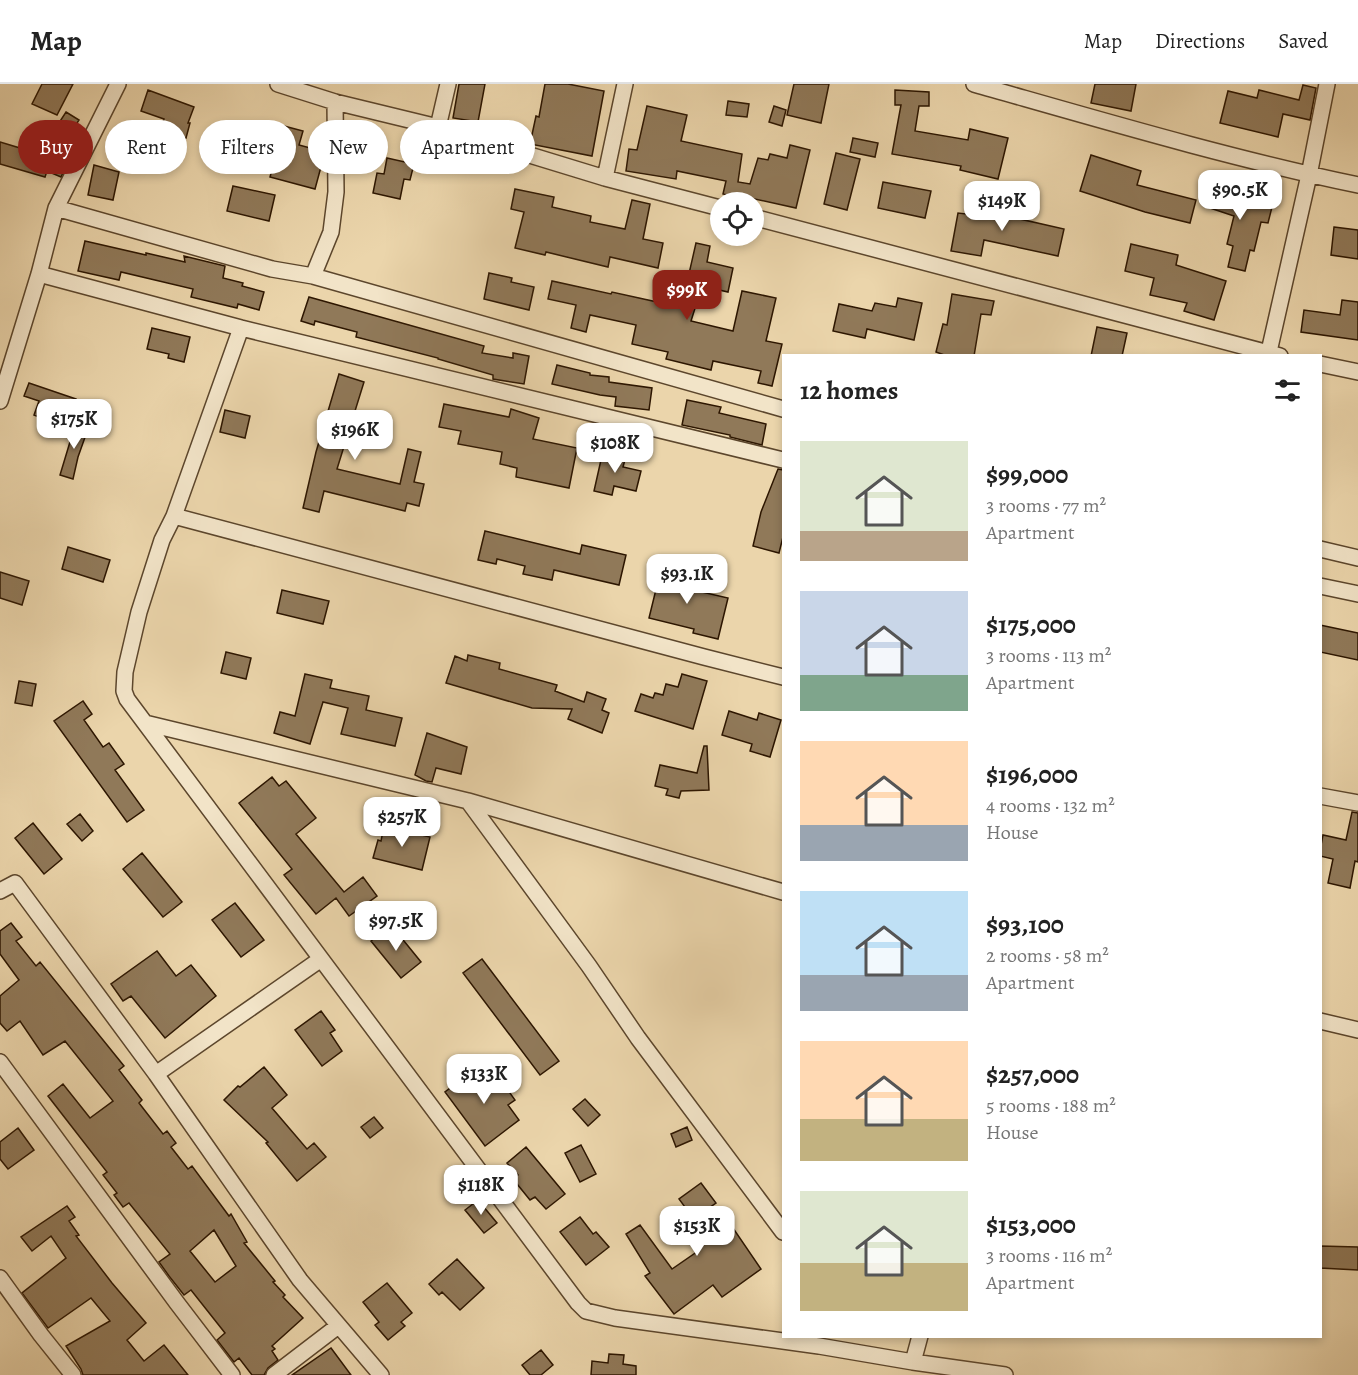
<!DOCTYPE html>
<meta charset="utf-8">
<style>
:root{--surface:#fff;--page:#f6f6f6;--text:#222;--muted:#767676;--line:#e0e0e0;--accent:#8f2418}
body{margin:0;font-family:Alegreya,serif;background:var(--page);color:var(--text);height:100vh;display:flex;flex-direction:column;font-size:22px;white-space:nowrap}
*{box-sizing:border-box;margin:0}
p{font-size:20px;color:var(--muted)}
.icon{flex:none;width:33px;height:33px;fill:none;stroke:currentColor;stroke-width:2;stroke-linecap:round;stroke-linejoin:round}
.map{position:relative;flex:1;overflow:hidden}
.panel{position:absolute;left:782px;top:270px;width:540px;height:984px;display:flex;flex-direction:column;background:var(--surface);border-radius:0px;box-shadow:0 3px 9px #0003}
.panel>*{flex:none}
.top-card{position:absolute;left:18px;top:36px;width:570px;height:54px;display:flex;gap:12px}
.tools{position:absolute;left:710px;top:108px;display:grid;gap:12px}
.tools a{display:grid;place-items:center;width:54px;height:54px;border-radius:50%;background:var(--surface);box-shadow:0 3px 9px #0003;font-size:30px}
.price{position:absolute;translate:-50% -51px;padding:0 14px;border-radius:12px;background:#fff;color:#222;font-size:20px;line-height:39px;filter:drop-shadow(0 2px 3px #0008)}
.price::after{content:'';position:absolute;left:50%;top:36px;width:18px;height:14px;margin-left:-9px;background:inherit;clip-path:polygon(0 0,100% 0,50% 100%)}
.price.active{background:var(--accent);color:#fff}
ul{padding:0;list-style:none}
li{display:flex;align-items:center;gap:18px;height:150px;padding:0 18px}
li span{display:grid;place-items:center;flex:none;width:168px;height:120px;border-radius:0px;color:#555}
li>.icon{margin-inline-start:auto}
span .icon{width:72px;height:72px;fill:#fffc;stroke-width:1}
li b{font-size:26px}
h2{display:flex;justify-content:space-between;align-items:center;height:72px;padding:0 18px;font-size:26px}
.chip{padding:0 21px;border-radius:27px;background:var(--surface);box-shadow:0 3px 9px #0003;font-size:21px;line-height:54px}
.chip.active{background:var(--accent);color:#fff}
header{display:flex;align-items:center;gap:36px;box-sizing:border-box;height:84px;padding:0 30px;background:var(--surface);border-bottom:2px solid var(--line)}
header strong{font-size:28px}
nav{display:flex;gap:33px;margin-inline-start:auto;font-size:21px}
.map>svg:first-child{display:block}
</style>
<header>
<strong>Map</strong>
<nav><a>Map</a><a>Directions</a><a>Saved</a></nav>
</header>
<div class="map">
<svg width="1358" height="1291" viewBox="0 0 1358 1291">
<rect width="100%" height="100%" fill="#ebd5ab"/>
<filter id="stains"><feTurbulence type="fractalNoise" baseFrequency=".00333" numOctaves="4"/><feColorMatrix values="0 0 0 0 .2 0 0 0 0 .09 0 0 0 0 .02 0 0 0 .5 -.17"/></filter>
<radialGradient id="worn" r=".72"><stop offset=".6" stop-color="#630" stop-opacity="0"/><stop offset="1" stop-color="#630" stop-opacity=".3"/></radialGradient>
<path fill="#907959" stroke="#2d1601" stroke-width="1.5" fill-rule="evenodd" d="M 42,0 L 73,0 L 57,31 L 32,20 Z
M 459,0 L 485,0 L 478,38 L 453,34 Z
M 545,0 L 568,0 L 604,7 L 592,72 L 530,60 L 536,32 L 539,33 Z
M 794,0 L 829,0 L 821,39 L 787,31 Z
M 1095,0 L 1136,0 L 1131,27 L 1091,19 Z
M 1303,1 L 1316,4 L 1310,36 L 1283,30 L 1278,53 L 1220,39 L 1228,7 L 1257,14 L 1259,6 L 1299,16 Z
M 148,6 L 194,23 L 188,39 L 190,39 L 186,54 L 180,52 L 173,75 L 153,69 L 164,35 L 141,27 Z
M 895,6 L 929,8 L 929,22 L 919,22 L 915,47 L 968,56 L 970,45 L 1008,54 L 998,95 L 960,86 L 961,82 L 892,70 L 901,21 L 895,21 Z
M 728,17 L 749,20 L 747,33 L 726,31 Z
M 647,22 L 687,31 L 681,57 L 742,70 L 738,98 L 750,100 L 758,74 L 768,76 L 770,70 L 787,74 L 790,61 L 810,66 L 796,124 L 741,112 L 740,114 L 723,110 L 726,97 L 677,87 L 676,95 L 626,87 L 629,65 L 637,66 Z
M 774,22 L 786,26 L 782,42 L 769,38 Z
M 66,28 L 79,36 L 68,53 L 55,45 Z
M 284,42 L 303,47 L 299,61 L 325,68 L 315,105 L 270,93 Z
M 853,54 L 878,59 L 875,73 L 850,68 Z
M 0,58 L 20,64 L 22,59 L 70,74 L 61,93 L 47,87 L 45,93 L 0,80 Z
M 836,69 L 860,75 L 847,126 L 824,120 Z
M 1091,71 L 1141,87 L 1137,101 L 1196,116 L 1190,139 L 1145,128 L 1080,107 Z
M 387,74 L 414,80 L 410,96 L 404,95 L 400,115 L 373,109 L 377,89 L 384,90 Z
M 94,81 L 119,88 L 113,116 L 88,111 Z
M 1217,95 L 1230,99 L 1227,107 L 1273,119 L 1268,139 L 1261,138 L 1254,167 L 1250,166 L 1245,187 L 1228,183 L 1233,162 L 1227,160 L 1234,132 L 1207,123 Z
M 883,98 L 931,107 L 925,134 L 878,124 Z
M 233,102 L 275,111 L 269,137 L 227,127 Z
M 515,105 L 554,113 L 552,123 L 591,132 L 590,138 L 625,145 L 632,116 L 650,120 L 643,155 L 663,159 L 658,184 L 610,173 L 608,183 L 546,168 L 545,171 L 515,164 L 524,128 L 511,125 Z
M 969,115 L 991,119 L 989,128 L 1064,145 L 1058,172 L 984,156 L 981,172 L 951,167 L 958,129 L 966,130 Z
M 1334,143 L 1358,146 L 1358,175 L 1331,171 Z
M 85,157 L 146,171 L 146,169 L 185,178 L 184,172 L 225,182 L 223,194 L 243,199 L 242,202 L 264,208 L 259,226 L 238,220 L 237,224 L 191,213 L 193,205 L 121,188 L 119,196 L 78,187 Z
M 696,159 L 710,162 L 707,178 L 733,184 L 728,208 L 702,202 L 691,237 L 733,247 L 742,207 L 776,214 L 766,257 L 782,260 L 772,302 L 758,299 L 761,287 L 713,277 L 711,286 L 666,275 L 668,268 L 632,260 L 636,241 L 590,231 L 586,248 L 571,244 L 576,221 L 548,215 L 552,197 L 611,210 L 612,208 L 671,221 L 673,213 L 683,216 Z
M 1131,160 L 1178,171 L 1176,181 L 1226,197 L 1214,236 L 1184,227 L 1187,219 L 1150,211 L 1154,194 L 1125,187 Z
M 489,189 L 512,194 L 511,198 L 534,203 L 529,226 L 484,215 Z
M 952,210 L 994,217 L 991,231 L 981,230 L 974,272 L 947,272 L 936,268 L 943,240 L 947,241 Z
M 309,213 L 484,262 L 482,269 L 513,274 L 513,269 L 529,272 L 524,300 L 493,295 L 493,291 L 438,275 L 438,274 L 356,253 L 357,248 L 315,237 L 314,241 L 301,237 Z
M 898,214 L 922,219 L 914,256 L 867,245 L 865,254 L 833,247 L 839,220 L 872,227 L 875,219 L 896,223 Z
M 1342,216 L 1358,218 L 1358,256 L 1301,248 L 1304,226 L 1340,231 Z
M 1097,243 L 1127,249 L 1122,272 L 1091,272 Z
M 152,244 L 190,253 L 184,278 L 168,274 L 169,270 L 147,265 Z
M 557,281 L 590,289 L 590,291 L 609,293 L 609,298 L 652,304 L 649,326 L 615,322 L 616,313 L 600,311 L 552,300 Z
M 339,290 L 364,298 L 337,385 L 400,400 L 408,365 L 421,368 L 414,398 L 424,400 L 419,422 L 407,419 L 405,427 L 324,407 L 319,428 L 303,424 L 316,368 Z
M 29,299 L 76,315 L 66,343 L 34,331 L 39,317 L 24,312 Z
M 687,316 L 721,323 L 719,329 L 766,340 L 762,361 L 730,353 L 730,351 L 682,341 Z
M 444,320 L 509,333 L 511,325 L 539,334 L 533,355 L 577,364 L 569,404 L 516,393 L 517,384 L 500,380 L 502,368 L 458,360 L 461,347 L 439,343 Z
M 225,326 L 250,332 L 245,354 L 220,348 Z
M 76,338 L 89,342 L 78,373 L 73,395 L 60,391 Z
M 603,367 L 626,372 L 623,383 L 641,387 L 636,407 L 614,402 L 612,411 L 594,407 Z
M 778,385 L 783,386 L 783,453 L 779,469 L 753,462 L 761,428 Z
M 485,447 L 580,470 L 582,461 L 626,471 L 619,501 L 554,486 L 552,496 L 523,490 L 525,482 L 497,475 L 496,480 L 478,476 Z
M 68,463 L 110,476 L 103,498 L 62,485 Z
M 662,481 L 684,486 L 680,503 L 728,514 L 718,555 L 693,549 L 694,545 L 649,534 Z
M 0,488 L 29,497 L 22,521 L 0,514 Z
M 282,506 L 329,517 L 323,540 L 277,529 Z
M 1320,541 L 1358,549 L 1358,576 L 1320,568 Z
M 226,568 L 251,574 L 246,595 L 221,589 Z
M 468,571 L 500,579 L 499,585 L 557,601 L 555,607 L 584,618 L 587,608 L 606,615 L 602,626 L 609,629 L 602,649 L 568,635 L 572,625 L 532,624 L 446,599 L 455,572 L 467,577 Z
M 305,590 L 332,596 L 330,604 L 369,612 L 366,626 L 402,634 L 395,662 L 341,650 L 348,624 L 323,618 L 310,660 L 274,649 L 280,628 L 295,632 Z
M 682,590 L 707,597 L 693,645 L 635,627 L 641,610 L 653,614 L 655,609 L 663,611 L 666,600 L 678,603 Z
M 19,597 L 36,600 L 32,622 L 15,619 Z
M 83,617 L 92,630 L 84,636 L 103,663 L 109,659 L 124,680 L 115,686 L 144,726 L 127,738 L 54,637 Z
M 729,627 L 757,636 L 759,629 L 781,636 L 770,673 L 750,667 L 752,660 L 722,651 Z
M 427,649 L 467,663 L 461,690 L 436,684 L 432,698 L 426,697 L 415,691 Z
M 704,662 L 707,662 L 709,706 L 681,707 L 679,714 L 666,711 L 668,705 L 655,702 L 660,681 L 697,689 Z
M 272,693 L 279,702 L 286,697 L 316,734 L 296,750 L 344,808 L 363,793 L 377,812 L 349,832 L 336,814 L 316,830 L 284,791 L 292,785 L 239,719 Z
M 1352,728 L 1358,729 L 1358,778 L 1355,777 L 1350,804 L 1328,799 L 1333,775 L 1320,772 L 1320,766 L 1323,751 L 1346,756 Z
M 80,730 L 93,747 L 82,757 L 67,740 Z
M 33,739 L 62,775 L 44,790 L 15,754 Z
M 384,742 L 430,753 L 422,786 L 373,774 L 378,756 L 381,757 Z
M 142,769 L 182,818 L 163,833 L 123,785 Z
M 235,819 L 264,856 L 241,873 L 212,836 Z
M 11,839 L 22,853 L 16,857 L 36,882 L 40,878 L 124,982 L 119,986 L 142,1016 L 139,1019 L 163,1050 L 167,1047 L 176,1059 L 171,1063 L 188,1085 L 192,1082 L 229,1132 L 231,1130 L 247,1158 L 244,1159 L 275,1197 L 273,1198 L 285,1211 L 283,1213 L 303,1234 L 272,1262 L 275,1265 L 272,1267 L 278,1276 L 268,1284 L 264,1291 L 252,1291 L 239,1274 L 234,1278 L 217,1256 L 225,1249 L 191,1206 L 184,1211 L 169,1192 L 159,1178 L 170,1170 L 129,1119 L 123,1123 L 114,1111 L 117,1109 L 103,1091 L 107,1088 L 48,1012 L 63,1000 L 90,1034 L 113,1017 L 65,957 L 43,971 L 20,937 L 7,947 L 0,939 L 0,912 L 19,896 L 0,870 L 0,847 ZM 214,1146 L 236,1182 L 215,1198 L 190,1167 Z
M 391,841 L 421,878 L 401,894 L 371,857 Z
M 157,867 L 176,892 L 191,881 L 216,912 L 165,954 L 131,912 L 123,917 L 111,900 Z
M 482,875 L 559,977 L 540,991 L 463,889 Z
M 321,927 L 335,946 L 330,949 L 342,967 L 322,982 L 295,946 Z
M 479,982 L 493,1001 L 500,995 L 515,1016 L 508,1021 L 519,1036 L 485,1062 L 445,1008 Z
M 264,983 L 287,1011 L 272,1024 L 307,1065 L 314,1059 L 326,1073 L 297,1097 L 266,1059 L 268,1058 L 224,1016 L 238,1002 L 240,1003 Z
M 585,1015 L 600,1031 L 588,1042 L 573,1025 Z
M 374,1033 L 383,1044 L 370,1054 L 361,1043 Z
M 687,1043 L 692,1056 L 676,1063 L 671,1050 Z
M 18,1044 L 34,1066 L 8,1085 L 0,1075 L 0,1058 Z
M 581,1061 L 596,1090 L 580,1098 L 565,1069 Z
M 526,1063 L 565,1110 L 546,1125 L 535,1113 L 530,1116 L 513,1095 L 518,1091 L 507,1079 Z
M 701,1099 L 716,1119 L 709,1124 L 727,1148 L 733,1144 L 761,1185 L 722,1213 L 713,1201 L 674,1230 L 645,1192 L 650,1189 L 626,1150 L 640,1141 L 672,1185 L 698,1167 L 692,1158 L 704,1149 L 679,1115 Z
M 478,1116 L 497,1139 L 484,1149 L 465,1126 Z
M 67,1122 L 75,1133 L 69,1137 L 79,1151 L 76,1152 L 112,1199 L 146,1239 L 127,1256 L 144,1277 L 164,1261 L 188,1291 L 83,1291 L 81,1285 L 66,1262 L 110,1237 L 91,1214 L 48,1244 L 22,1209 L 66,1174 L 51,1152 L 32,1167 L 21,1153 Z
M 580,1133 L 593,1150 L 596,1148 L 609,1163 L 586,1181 L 560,1148 Z
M 1320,1162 L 1358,1163 L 1358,1186 L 1320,1184 Z
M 457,1175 L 484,1204 L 460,1226 L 442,1208 L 439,1211 L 429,1200 Z
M 387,1199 L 412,1229 L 401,1238 L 405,1242 L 388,1256 L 375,1241 L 379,1238 L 363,1218 Z
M 331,1264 L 351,1291 L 292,1291 Z
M 541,1266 L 553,1281 L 541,1291 L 530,1291 L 522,1281 Z
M 609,1270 L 624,1271 L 623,1280 L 636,1282 L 636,1291 L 591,1291 L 592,1277 L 608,1279 Z"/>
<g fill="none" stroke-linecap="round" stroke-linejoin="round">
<defs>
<path id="minor" d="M 278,0 L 335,18 L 438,43 L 605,94 L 720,124
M 974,0 C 1101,36 1229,74 1358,101
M 438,43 L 448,0
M 605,94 L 625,0
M 56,124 L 272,185 L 313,192 L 783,325
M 753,133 L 1280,272
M 39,190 L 241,244 L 783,376
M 313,192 L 331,148 L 336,108 L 335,18
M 241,244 L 174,432 L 162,456 L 139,528 L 125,588 L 124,607 L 127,615 L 578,1219 L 586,1227 L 615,1234 L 819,1262 L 913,1278 L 1005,1291
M 1268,272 L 1309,91 L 1327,0
M 1320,280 L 1358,288
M 0,317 L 39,190 L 56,124 L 118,0
M 174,432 L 704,573 L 783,593
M 1320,465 L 1358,474
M 1320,502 L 1358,510
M 145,639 L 468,717 L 783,808
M 1320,712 L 1358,719
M 468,717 L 589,882 L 638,954 L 783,1148
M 0,807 L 15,799 L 156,990 L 300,1196 L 381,1291
M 1320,937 L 1358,946
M 0,978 L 177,1219 L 232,1291
M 156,990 L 321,875
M 0,1194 L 41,1251 L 73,1291
M 913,1278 L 920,1252
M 274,1291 L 338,1242"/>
</defs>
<use href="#minor" stroke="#5c462c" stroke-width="18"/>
<use href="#minor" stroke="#f2e4c8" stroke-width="15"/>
</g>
<rect width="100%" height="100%" filter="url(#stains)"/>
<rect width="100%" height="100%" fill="url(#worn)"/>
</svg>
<div class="tools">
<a><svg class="icon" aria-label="locate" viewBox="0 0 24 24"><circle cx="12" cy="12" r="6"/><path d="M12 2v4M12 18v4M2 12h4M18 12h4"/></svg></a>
</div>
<b class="price" style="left:1240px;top:137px">$90.5K</b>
<b class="price" style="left:1002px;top:148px">$149K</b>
<b class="price active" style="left:687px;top:237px">$99K</b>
<b class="price" style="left:74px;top:366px">$175K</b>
<b class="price" style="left:355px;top:377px">$196K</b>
<b class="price" style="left:615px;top:390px">$108K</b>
<b class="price" style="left:687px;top:521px">$93.1K</b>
<b class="price" style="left:402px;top:764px">$257K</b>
<b class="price" style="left:396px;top:868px">$97.5K</b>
<b class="price" style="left:484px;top:1021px">$133K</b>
<b class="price" style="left:481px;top:1132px">$118K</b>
<b class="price" style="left:697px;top:1173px">$153K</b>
<div class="top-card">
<a class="chip active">Buy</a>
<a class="chip">Rent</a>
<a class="chip">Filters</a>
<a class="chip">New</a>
<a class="chip">Apartment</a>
</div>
<section class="panel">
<h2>12 homes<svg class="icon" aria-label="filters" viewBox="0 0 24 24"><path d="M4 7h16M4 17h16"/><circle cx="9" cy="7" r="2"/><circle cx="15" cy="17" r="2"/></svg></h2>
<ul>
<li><span style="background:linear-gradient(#dfe7d0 75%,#b9a48a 0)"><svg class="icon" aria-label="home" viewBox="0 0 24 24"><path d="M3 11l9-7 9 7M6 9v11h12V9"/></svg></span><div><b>$99,000</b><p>3 rooms · 77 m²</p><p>Apartment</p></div></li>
<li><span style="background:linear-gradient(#c9d6e8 70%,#7fa58c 0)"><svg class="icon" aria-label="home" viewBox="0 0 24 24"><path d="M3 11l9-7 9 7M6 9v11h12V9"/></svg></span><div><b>$175,000</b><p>3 rooms · 113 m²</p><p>Apartment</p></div></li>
<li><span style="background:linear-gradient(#ffd9b3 70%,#9aa5b1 0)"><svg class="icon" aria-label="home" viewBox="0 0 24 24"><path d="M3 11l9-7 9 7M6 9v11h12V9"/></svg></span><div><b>$196,000</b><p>4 rooms · 132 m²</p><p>House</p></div></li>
<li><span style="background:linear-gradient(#bfe0f5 70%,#9aa5b1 0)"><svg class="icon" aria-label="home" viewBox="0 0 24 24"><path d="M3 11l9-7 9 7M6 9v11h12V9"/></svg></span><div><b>$93,100</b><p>2 rooms · 58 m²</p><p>Apartment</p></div></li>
<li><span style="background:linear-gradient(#ffd9b3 65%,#c2b280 0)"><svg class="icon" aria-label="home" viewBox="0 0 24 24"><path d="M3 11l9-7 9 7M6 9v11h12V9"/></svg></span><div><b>$257,000</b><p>5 rooms · 188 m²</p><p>House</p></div></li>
<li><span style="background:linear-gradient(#dfe7d0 60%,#c2b280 0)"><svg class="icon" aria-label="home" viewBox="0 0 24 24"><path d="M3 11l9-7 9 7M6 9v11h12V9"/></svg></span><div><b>$153,000</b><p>3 rooms · 116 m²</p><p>Apartment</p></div></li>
</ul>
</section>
</div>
